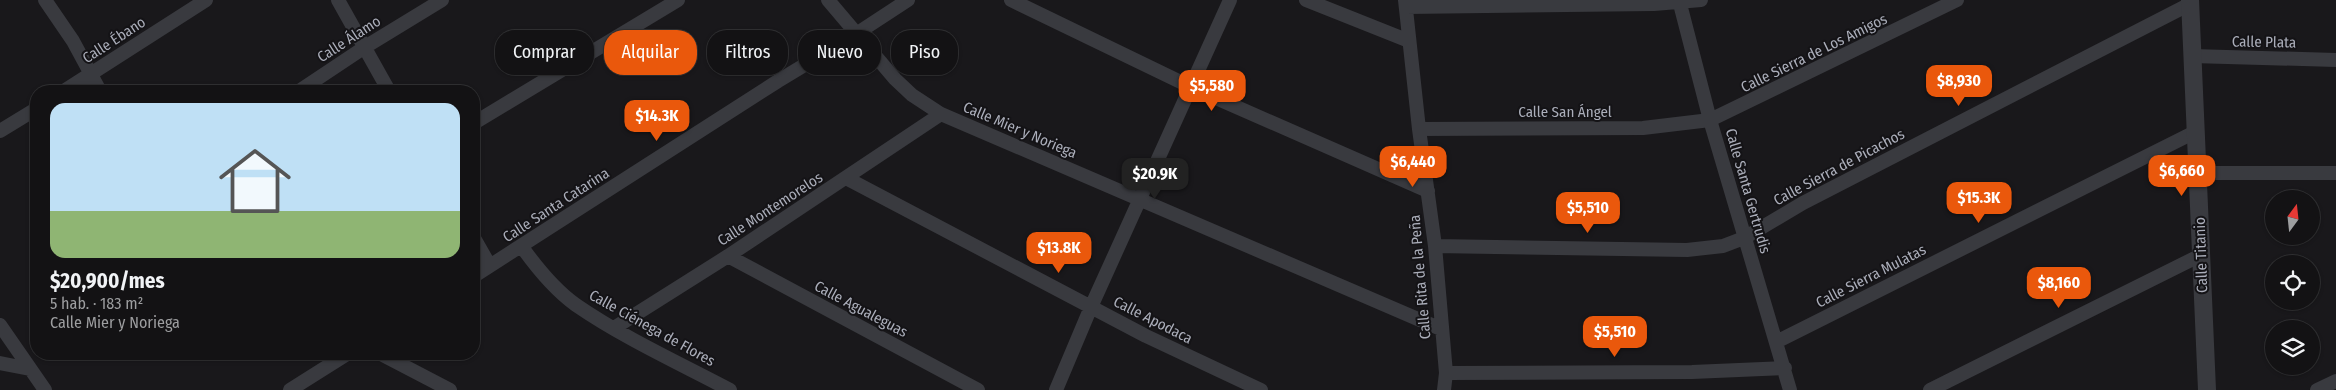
<!DOCTYPE html>
<html lang="es">
<meta charset="utf-8">
<style>
:root{--surface:#131214;--page:#1c1b1d;--text:#f1f3f6;--muted:#9d9ea0;--line:#323234;--accent:#ea580c}
body{margin:0;font-family:"Fira Sans Condensed",sans-serif;background:var(--page);color:var(--text);height:100vh;display:flex;flex-direction:column;font-size:19px;white-space:nowrap}
*{box-sizing:border-box;margin:0}
p{font-size:16px;color:var(--muted)}
.icon{flex:none;width:28px;height:28px;fill:none;stroke:currentColor;stroke-width:2;stroke-linecap:round;stroke-linejoin:round}
.map{position:relative;flex:1;overflow:hidden}
.sheet{position:absolute;left:30px;top:85px;width:450px;height:275px;display:flex;flex-direction:column;background:var(--surface);border-radius:20px;box-shadow:0 1px 4px #0004,0 0 0 1px var(--line)}
.sheet>*{flex:none}
.banner{position:absolute;left:495px;top:30px;width:475px;height:45px;display:flex;gap:10px}
.needle{width:32px;rotate:15deg}
.controls{position:absolute;left:2265px;top:190px;display:grid;gap:10px}
.controls a{display:grid;place-items:center;width:55px;height:55px;border-radius:50%;background:var(--surface);box-shadow:0 1px 4px #0004,0 0 0 1px var(--line);font-size:25px}
.price{position:absolute;translate:-50% -42px;padding:0 11px;border-radius:10px;background:var(--accent);color:#fff;font-size:16px;line-height:32px;filter:drop-shadow(0 1px 2px #0008)}
.price::after{content:'';position:absolute;left:50%;top:30px;width:15px;height:11px;margin-left:-8px;background:inherit;clip-path:polygon(0 0,100% 0,50% 100%)}
.price.on{background:#222;color:#fff}
ul{padding:0;list-style:none}
li{display:grid;align-content:center;gap:10px;height:265px;padding:0 20px}
li span{display:grid;place-items:center;height:155px;border-radius:15px;color:#555}
li>.icon{margin-inline-start:auto}
span .icon{width:90px;height:90px;fill:#fffc;stroke-width:1}
li b{font-size:21px}
.chip{padding:0 18px;border-radius:20px;background:var(--surface);box-shadow:0 1px 4px #0004,0 0 0 1px var(--line);font-size:18px;line-height:45px}
.chip.on{background:var(--accent);color:#fff}
.map>svg:first-child{display:block}
</style>
<div class="map">
<svg width="2336" height="390" viewBox="0 0 2336 390">
<rect width="100%" height="100%" fill="#19181b"/>
<g fill="none" stroke-linecap="round" stroke-linejoin="round">
<path stroke="#393a3f" stroke-width="14" d="M 45,0 L 73,41 L 100,91
M 338,0 L 389,91
M 828,0 L 895,79 L 912,95 L 941,114 L 1441,329
M 1011,0 L 1191,87 L 1428,191
M 1306,0 L 1409,41
M 1405,0 L 1419,129 L 1435,246 L 1446,373 L 1444,390
M 1679,0 L 1710,120 L 1790,390
M 1406,7 L 1654,4 L 1701,0
M 2192,56 L 2336,60
M 64,91 L 206,0
M 299,91 L 365,47 L 442,0
M 474,123 L 678,0
M 1419,129 L 1643,128 L 1710,120 L 1957,0
M 0,131 L 36,109
M 2197,173 L 2336,173
M 846,178 L 1146,336 L 1261,390
M 474,238 L 490,266
M 1435,246 L 1687,250 L 1723,246 L 1744,238 L 1803,203 L 2190,4
M 522,247 C 537,268 555,290 576,305 C 624,338 679,363 730,390
M 728,256 L 978,390
M 474,276 L 778,81 L 856,34 L 908,0
M 0,325 L 45,390
M 614,328 L 728,256 L 941,114
M 1776,342 L 2195,132
M 381,354 L 450,390
M 0,363 L 30,369
M 1446,373 L 1692,372 L 1785,368
M 290,390 L 347,354
M 1056,390 L 1091,307 L 1230,0
M 1930,390 L 2201,255
M 2317,390 L 2336,381"/>
<path stroke="#393a3f" stroke-width="18" d="M 2190,0 L 2207,390"/>
</g>
<g text-anchor="middle" stroke-width="4" stroke-linejoin="round" paint-order="stroke">
<g font-size="15" fill="#abaeba" stroke="#141316">
<text transform="translate(349 39) rotate(-33)" y="5">Calle Álamo</text>
<text transform="translate(114 40) rotate(-33)" y="5">Calle Ébano</text>
<text transform="translate(2264 42) rotate(1)" y="5">Calle Plata</text>
<text transform="translate(1814 53) rotate(-26)" y="5">Calle Sierra de Los Amigos</text>
<text x="1565" y="117">Calle San Ángel</text>
<text transform="translate(1020 130) rotate(23)" y="5">Calle Mier y Noriega</text>
<text transform="translate(1839 167) rotate(-28)" y="5">Calle Sierra de Picachos</text>
<text transform="translate(1748 191) rotate(74)" y="5">Calle Santa Gertrudis</text>
<text transform="translate(556 205) rotate(-33)" y="5">Calle Santa Catarina</text>
<text transform="translate(770 209) rotate(-33)" y="5">Calle Montemorelos</text>
<text transform="translate(2201 255) rotate(-92)" y="5">Calle Titanio</text>
<text transform="translate(1871 276) rotate(-27)" y="5">Calle Sierra Mulatas</text>
<text transform="translate(1420 277) rotate(-95)" y="5">Calle Rita de la Peña</text>
<text transform="translate(861 309) rotate(28)" y="5">Calle Agualeguas</text>
<text transform="translate(1153 320) rotate(27)" y="5">Calle Apodaca</text>
<text transform="translate(652 328) rotate(29)" y="5">Calle Ciénega de Flores</text>
</g>
</g>
</svg>
<div class="controls">
<a><svg class="needle" viewBox="-14 -14 28 28"><path d="M0-13l5 13h-10z" fill="#e53935"/><path d="M0 13l5-13h-10z" fill="#9d9ea0"/></svg></a>
<a><svg class="icon" aria-label="locate" viewBox="0 0 24 24"><circle cx="12" cy="12" r="6"/><path d="M12 2v4M12 18v4M2 12h4M18 12h4"/></svg></a>
<a><svg class="icon" aria-label="layers" viewBox="0 0 24 24"><path d="M12 4l9 5-9 5-9-5zM3 14l9 5 9-5"/></svg></a>
</div>
<b class="price" style="left:1959px;top:107px">$8,930</b>
<b class="price" style="left:1212px;top:112px">$5,580</b>
<b class="price" style="left:657px;top:142px">$14.3K</b>
<b class="price" style="left:1413px;top:188px">$6,440</b>
<b class="price" style="left:2182px;top:197px">$6,660</b>
<b class="price on" style="left:1155px;top:200px">$20.9K</b>
<b class="price" style="left:1979px;top:224px">$15.3K</b>
<b class="price" style="left:1588px;top:234px">$5,510</b>
<b class="price" style="left:1059px;top:274px">$13.8K</b>
<b class="price" style="left:2059px;top:309px">$8,160</b>
<b class="price" style="left:1615px;top:358px">$5,510</b>
<div class="banner">
<a class="chip">Comprar</a>
<a class="chip on">Alquilar</a>
<a class="chip">Filtros</a>
<a class="chip">Nuevo</a>
<a class="chip">Piso</a>
</div>
<section class="sheet">
<ul>
<li><span style="background:linear-gradient(#bfe0f5 70%,#8fb573 0)"><svg class="icon" aria-label="home" viewBox="0 0 24 24"><path d="M3 11l9-7 9 7M6 9v11h12V9"/></svg></span><div><b>$20,900/mes</b><p>5 hab. · 183 m²</p><p>Calle Mier y Noriega</p></div></li>
</ul>
</section>
</div>
